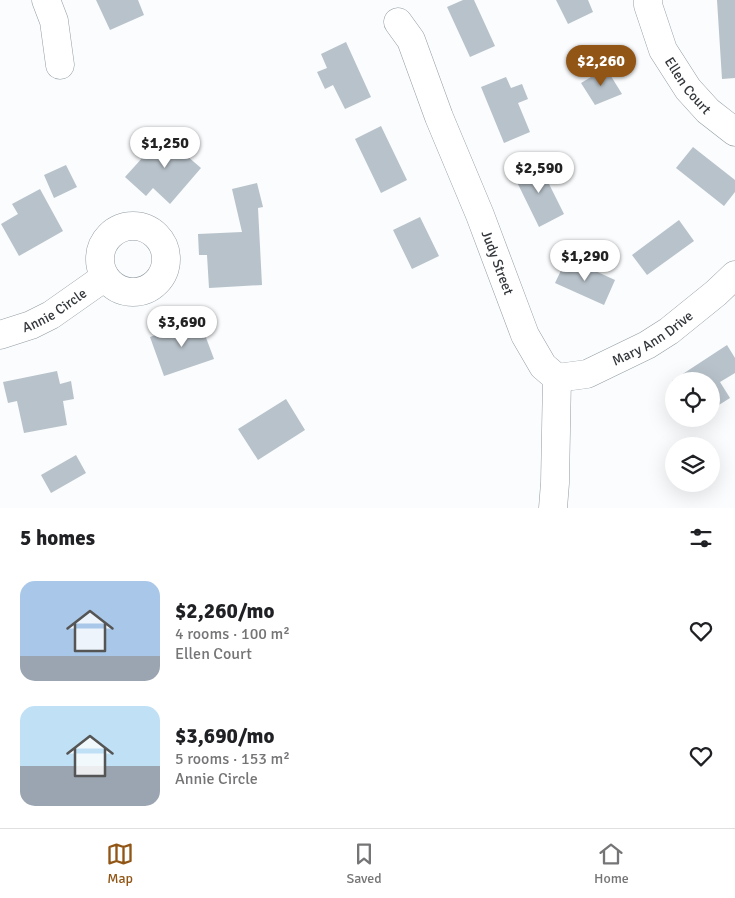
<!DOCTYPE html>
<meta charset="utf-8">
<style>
:root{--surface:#fff;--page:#f6f6f6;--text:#202124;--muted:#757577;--line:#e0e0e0;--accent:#915515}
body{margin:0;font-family:Signika,sans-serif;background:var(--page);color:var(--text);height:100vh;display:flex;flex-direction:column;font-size:19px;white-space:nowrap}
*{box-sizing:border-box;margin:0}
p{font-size:16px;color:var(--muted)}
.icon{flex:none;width:28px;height:28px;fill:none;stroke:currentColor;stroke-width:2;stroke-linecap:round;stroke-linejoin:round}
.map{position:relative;height:508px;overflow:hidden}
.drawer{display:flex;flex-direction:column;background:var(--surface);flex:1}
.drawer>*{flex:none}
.buttons{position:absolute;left:665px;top:372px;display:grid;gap:10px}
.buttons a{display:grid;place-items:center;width:55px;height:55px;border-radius:50%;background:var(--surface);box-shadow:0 5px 20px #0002;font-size:25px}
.price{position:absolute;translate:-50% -42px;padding:0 11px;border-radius:18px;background:#fff;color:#222;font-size:16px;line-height:32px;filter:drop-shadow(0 1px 2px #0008)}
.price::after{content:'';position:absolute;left:50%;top:30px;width:15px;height:11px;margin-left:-8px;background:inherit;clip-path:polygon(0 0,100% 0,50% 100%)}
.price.active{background:var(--accent);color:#fff}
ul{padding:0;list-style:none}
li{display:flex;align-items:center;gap:15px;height:125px;padding:0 20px}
li span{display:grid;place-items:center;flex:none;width:140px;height:100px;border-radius:15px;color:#555}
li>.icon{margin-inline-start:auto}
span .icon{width:60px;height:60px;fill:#fffc;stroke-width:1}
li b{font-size:21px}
h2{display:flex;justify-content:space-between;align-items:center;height:60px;padding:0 20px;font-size:21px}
.dock{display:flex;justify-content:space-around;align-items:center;height:70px;border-top:1px solid var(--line);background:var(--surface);font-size:14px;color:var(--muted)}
.dock a{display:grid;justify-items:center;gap:2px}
.dock .active{color:var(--accent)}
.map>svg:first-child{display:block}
</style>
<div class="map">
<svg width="735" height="508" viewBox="0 0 735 508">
<rect width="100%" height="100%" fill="#fafcfd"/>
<path fill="#b8c2ca" d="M 96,0 L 138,0 L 144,15 L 110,30 Z
M 463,0 L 474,0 L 495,46 L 470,57 L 447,7 Z
M 556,0 L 588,0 L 593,12 L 568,24 Z
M 717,0 L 735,0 L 735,78 L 722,79 Z
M 346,42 L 371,97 L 345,109 L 333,85 L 325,89 L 317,72 L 327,68 L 321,54 Z
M 606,68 L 622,94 L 595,105 L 581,83 Z
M 506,77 L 511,88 L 522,84 L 528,99 L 518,103 L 530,132 L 504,143 L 481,87 Z
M 381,126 L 407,180 L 381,193 L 355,139 Z
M 178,134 L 194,148 L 187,156 L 201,168 L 170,204 L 153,188 L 146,196 L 125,177 L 162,136 L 170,143 Z
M 693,147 L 735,180 L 735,192 L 724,206 L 676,168 Z
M 538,162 L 564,214 L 539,227 L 513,174 Z
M 66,165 L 77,187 L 54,198 L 44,175 Z
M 257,183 L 263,207 L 258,208 L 262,285 L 209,288 L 207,255 L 199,255 L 198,234 L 242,232 L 232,189 Z
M 40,189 L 63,231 L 19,256 L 1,224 L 18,214 L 12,204 Z
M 420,217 L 439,256 L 412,269 L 393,230 Z
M 679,220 L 694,241 L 647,275 L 632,255 Z
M 567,258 L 615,280 L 604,305 L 555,283 Z
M 199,319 L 214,359 L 164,376 L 150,337 Z
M 727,345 L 735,358 L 735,373 L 720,382 L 730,398 L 711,410 L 711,381 L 672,381 Z
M 57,371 L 60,384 L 71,381 L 74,399 L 63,401 L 67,425 L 24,433 L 17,401 L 8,403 L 3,382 Z
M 286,399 L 305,430 L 258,460 L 238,429 Z
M 76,455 L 86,473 L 51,493 L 41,475 Z"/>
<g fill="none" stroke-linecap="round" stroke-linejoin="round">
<defs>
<g id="minor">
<path d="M 46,0 L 54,21 L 60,65"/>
<path id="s1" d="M 648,0 L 648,5 L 663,50 L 688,89 L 708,111 L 735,132"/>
<path id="s2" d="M 398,22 L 411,40 L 439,117 L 480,215 L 525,335 L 543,366 L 557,378 L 555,483 L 553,508"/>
<circle cx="133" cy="259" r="33"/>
<path id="s3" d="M 0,335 L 31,325 L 51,315 L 105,277"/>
<path id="s4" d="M 557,378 L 587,374 L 647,345 L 669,331 L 716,293 L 735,275"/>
</g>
</defs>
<use href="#minor" stroke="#929ca3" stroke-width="29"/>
<use href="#minor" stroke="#fff" stroke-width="28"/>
</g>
<g text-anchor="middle" stroke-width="4.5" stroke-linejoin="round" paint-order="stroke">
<g font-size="14" fill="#34383c" stroke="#fafcfd">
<text dy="5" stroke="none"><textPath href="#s1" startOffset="96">Ellen Court</textPath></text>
<text dy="5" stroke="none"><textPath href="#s2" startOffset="261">Judy Street</textPath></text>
<text dy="5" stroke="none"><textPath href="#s3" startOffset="60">Annie Circle</textPath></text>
<text dy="5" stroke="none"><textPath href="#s4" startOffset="105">Mary Ann Drive</textPath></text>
</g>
</g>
</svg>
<div class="buttons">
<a><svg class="icon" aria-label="locate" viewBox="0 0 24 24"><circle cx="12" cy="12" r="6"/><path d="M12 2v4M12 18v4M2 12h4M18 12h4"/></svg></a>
<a><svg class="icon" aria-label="layers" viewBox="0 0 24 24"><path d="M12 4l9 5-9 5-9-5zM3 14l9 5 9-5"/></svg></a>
</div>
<b class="price active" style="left:601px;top:87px">$2,260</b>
<b class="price" style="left:165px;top:169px">$1,250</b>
<b class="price" style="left:539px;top:194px">$2,590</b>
<b class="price" style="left:585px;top:282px">$1,290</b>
<b class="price" style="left:182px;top:348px">$3,690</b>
</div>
<section class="drawer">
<h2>5 homes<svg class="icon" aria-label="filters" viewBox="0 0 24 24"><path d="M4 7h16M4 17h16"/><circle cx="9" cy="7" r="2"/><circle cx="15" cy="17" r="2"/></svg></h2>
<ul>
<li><span style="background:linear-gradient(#a9c7e8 75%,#9aa5b1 0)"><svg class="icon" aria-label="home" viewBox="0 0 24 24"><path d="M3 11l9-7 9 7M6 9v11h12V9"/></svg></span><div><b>$2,260/mo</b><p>4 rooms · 100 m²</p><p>Ellen Court</p></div><svg class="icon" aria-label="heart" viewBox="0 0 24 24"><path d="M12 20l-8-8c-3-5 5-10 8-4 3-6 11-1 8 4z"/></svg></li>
<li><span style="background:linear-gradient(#bfe0f5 60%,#9aa5b1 0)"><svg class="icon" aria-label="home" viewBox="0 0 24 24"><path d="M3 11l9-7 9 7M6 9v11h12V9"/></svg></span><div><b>$3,690/mo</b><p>5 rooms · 153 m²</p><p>Annie Circle</p></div><svg class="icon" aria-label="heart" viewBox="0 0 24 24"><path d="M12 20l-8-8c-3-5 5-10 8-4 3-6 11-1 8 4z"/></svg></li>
</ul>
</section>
<nav class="dock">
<a class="active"><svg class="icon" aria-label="map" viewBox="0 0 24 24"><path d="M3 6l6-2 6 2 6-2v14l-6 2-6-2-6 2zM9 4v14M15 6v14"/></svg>Map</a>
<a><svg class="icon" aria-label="saved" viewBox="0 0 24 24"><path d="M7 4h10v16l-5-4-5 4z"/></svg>Saved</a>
<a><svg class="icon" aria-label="home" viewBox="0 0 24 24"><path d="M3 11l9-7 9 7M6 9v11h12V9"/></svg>Home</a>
</nav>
